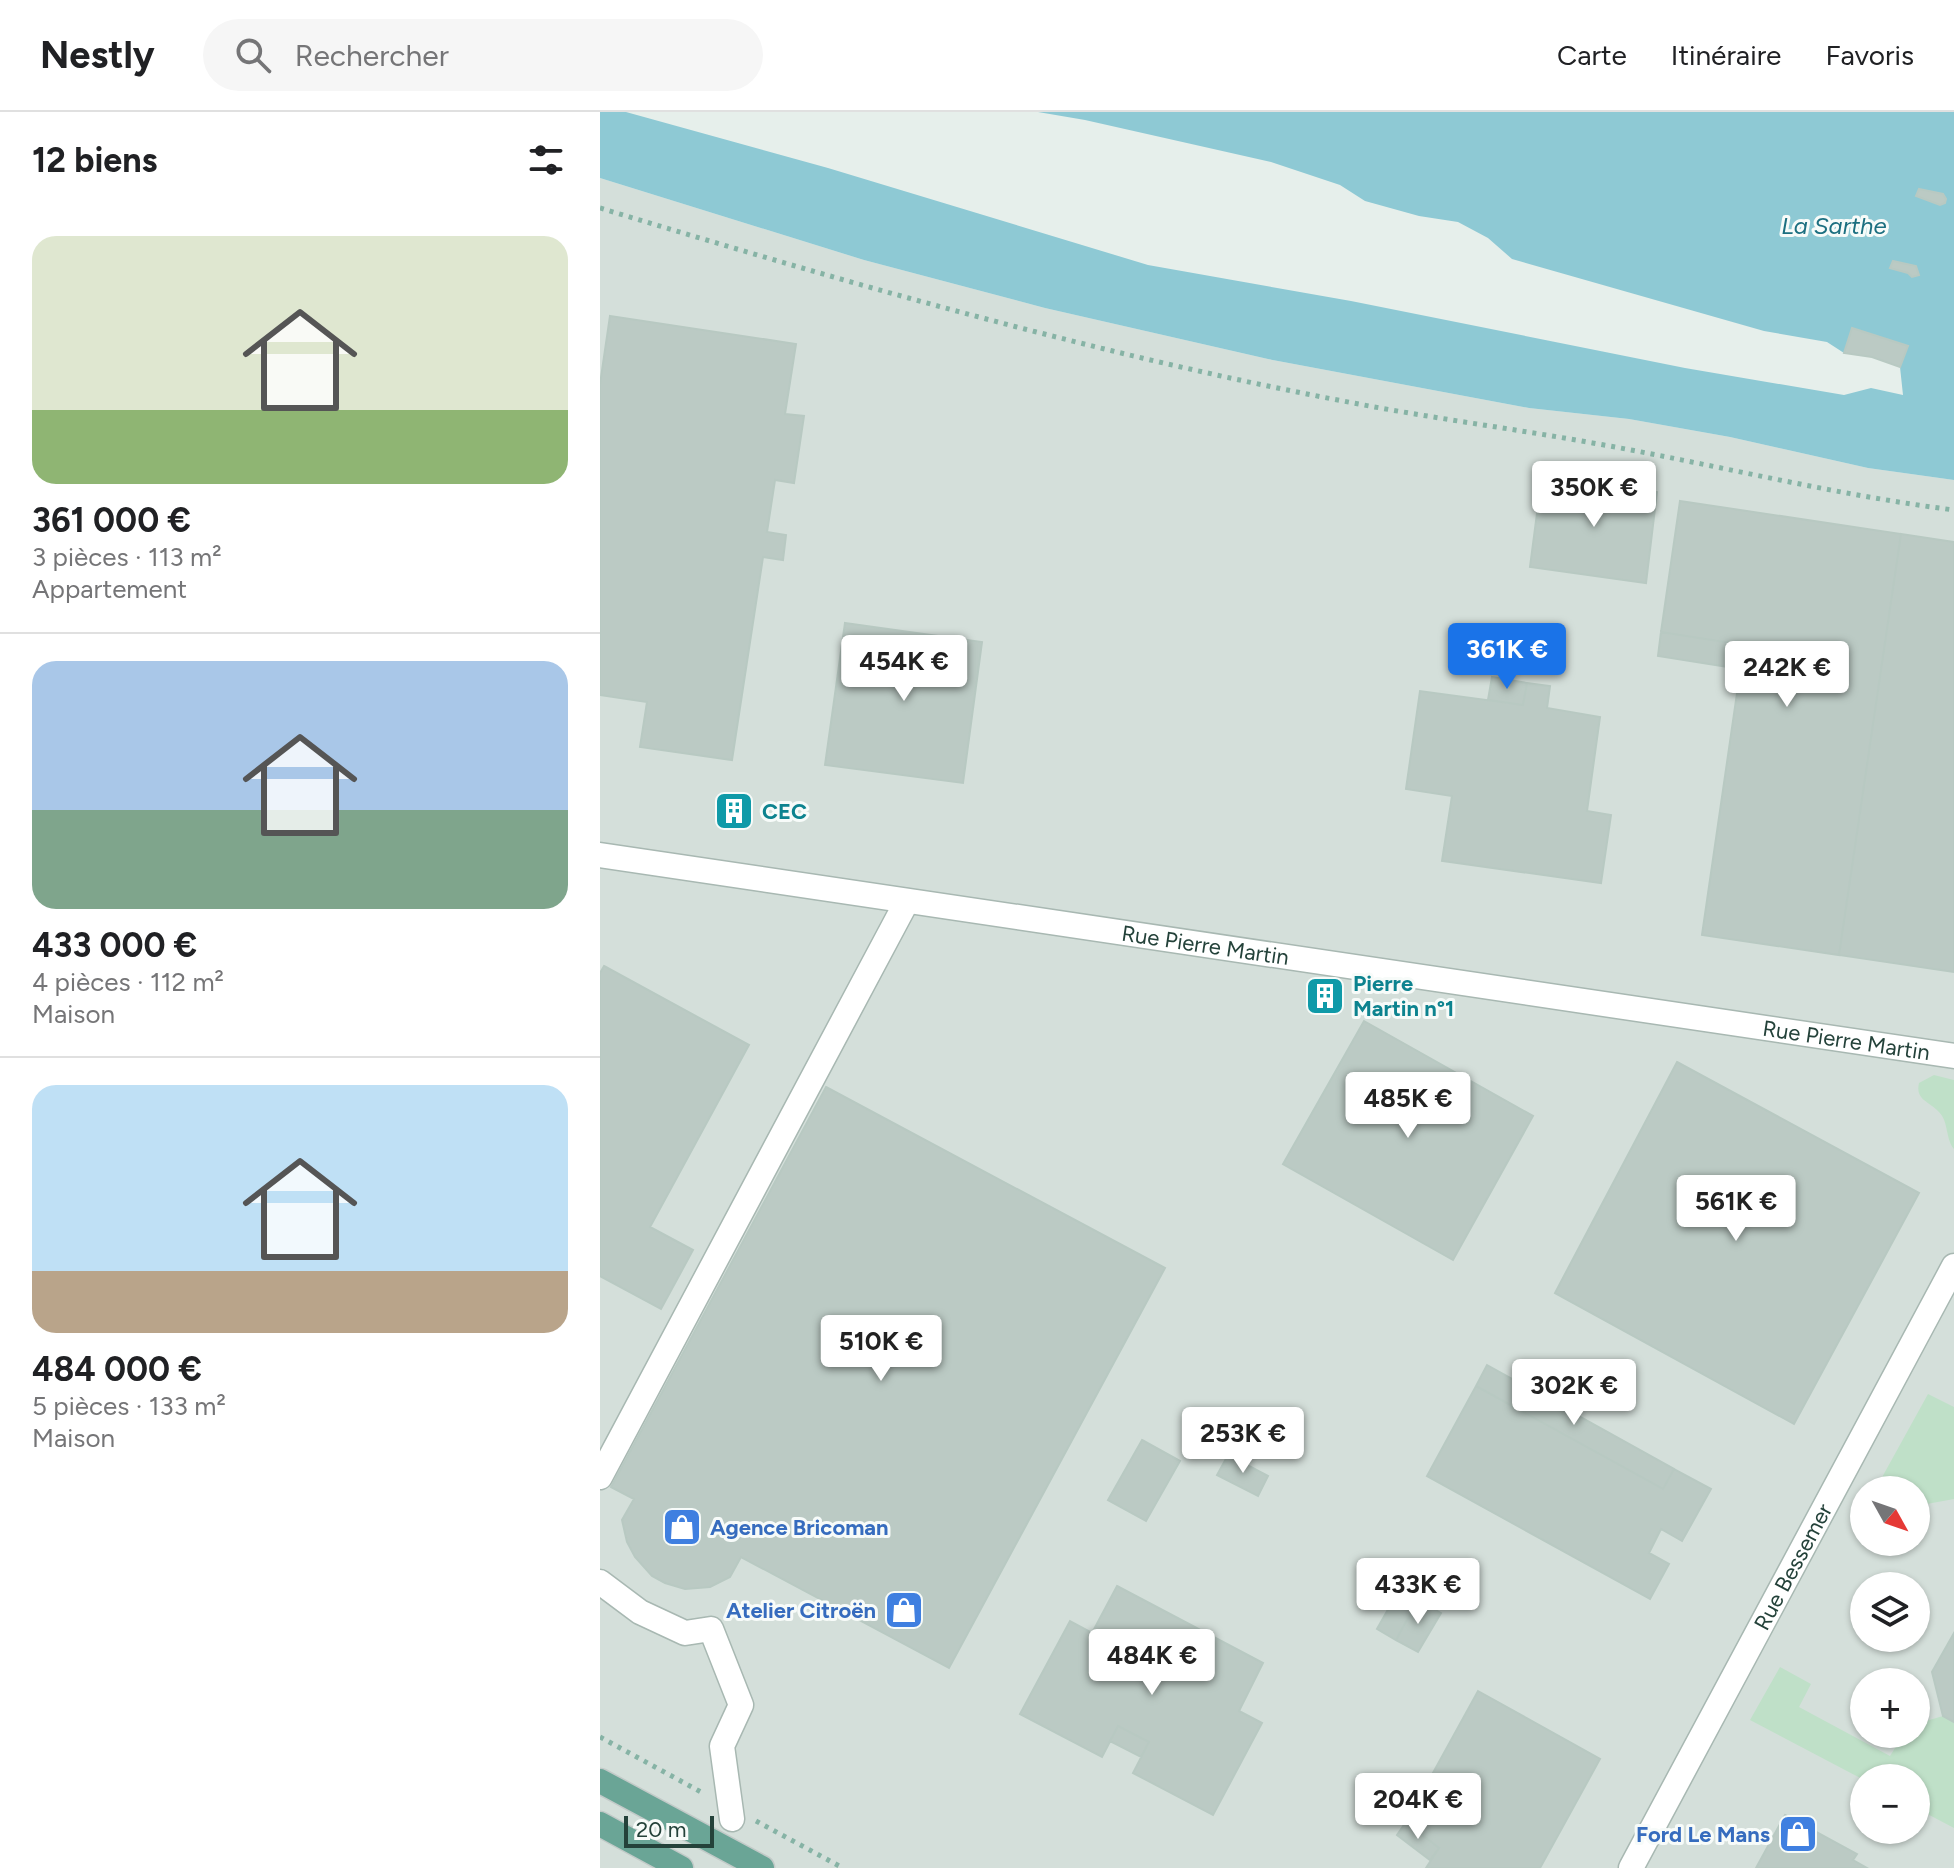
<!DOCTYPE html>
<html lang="fr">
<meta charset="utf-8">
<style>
:root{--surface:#fff;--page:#f6f6f6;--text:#202124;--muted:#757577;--line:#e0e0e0;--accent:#1a73e8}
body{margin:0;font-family:Figtree,sans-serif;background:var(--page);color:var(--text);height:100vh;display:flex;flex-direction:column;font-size:30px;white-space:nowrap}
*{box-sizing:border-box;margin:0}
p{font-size:26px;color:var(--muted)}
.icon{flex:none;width:44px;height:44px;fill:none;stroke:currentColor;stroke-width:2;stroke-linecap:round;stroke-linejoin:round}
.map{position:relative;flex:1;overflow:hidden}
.details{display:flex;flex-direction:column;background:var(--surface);width:600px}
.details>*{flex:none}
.needle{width:52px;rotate:130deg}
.buttons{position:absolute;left:1250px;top:1364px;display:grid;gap:16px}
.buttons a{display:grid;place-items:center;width:80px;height:80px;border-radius:50%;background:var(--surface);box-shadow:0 2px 6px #0004;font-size:40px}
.scale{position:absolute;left:24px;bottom:20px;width:90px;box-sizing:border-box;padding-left:8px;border:4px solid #24423a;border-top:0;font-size:22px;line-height:28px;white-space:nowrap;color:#24423a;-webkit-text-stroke:6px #f7fbf9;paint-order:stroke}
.price{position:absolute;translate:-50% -68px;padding:0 18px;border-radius:8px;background:#fff;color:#222;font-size:26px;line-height:52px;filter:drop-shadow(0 2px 4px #0008)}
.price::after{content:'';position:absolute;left:50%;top:48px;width:24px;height:18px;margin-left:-12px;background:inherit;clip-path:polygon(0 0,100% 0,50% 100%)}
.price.selected{background:var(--accent);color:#fff}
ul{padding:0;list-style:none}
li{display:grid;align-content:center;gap:16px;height:424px;padding:0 32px}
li+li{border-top:2px solid var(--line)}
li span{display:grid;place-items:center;height:248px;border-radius:24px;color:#555}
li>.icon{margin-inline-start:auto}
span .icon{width:144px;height:144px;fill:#fffc;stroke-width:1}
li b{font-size:34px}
h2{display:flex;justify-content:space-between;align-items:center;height:96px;padding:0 32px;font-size:34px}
header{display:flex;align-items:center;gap:48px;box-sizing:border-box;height:112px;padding:0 40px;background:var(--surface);border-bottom:2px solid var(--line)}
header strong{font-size:38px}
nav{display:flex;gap:44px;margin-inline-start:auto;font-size:28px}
.search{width:560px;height:72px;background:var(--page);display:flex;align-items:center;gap:20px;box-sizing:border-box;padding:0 28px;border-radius:44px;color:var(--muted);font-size:30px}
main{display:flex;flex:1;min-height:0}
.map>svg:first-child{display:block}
</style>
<header>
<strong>Nestly</strong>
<div class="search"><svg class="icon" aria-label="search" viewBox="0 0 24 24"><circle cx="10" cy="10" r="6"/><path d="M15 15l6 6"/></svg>Rechercher</div>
<nav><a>Carte</a><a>Itinéraire</a><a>Favoris</a></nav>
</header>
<main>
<section class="details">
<h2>12 biens<svg class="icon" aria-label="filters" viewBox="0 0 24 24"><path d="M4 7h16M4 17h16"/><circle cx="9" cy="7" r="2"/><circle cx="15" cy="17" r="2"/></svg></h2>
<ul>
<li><span style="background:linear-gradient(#dfe7d0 70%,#8fb573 0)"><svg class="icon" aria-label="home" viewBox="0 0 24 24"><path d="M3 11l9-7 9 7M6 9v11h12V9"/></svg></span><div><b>361 000 €</b><p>3 pièces · 113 m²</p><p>Appartement</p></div></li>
<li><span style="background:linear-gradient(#a9c7e8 60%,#7fa58c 0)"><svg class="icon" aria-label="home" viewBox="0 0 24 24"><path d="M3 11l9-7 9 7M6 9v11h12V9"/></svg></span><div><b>433 000 €</b><p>4 pièces · 112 m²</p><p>Maison</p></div></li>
<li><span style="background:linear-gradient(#bfe0f5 75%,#b9a48a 0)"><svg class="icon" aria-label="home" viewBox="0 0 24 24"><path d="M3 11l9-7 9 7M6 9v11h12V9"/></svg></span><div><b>484 000 €</b><p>5 pièces · 133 m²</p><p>Maison</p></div></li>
</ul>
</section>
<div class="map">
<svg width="1354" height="1756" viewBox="0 0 1354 1756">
<rect width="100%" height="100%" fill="#e6efeb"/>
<path fill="#d4dfda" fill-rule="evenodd" d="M 0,66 L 264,148 L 445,196 L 668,247 L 929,296 L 1029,307 L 1130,325 L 1268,356 L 1354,368 L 1354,1756 L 0,1756 ZM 1264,1378 L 1316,1378 L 1316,1430 L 1264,1430 ZM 1264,1474 L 1316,1474 L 1316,1526 L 1264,1526 ZM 1264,1570 L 1316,1570 L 1316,1622 L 1264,1622 ZM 1264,1666 L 1316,1666 L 1316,1718 L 1264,1718 Z"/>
<path fill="#bfe0c8" d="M 1334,963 L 1354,968 L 1354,1037 C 1345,1026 1349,1010 1339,1000 C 1329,989 1315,988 1319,971 Z
M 1328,1282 L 1354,1295 L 1354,1387 L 1316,1394 L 1316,1378 L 1275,1378 Z
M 1180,1555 L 1211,1572 L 1199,1595 L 1290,1644 L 1304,1622 L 1316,1622 L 1316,1612 L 1343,1604 L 1354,1610 L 1354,1716 L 1316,1696 L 1316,1666 L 1264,1666 L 1264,1668 L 1150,1608 Z"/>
<path fill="#8ec9d4" d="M 0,0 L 26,0 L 228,56 L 548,153 L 751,189 L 1085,256 L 1244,283 L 1271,276 L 1303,283 L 1300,255 L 1272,245 L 1244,241 L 1227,230 L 1164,219 L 912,147 L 888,126 L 858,110 L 819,104 L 765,89 L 740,73 L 671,50 L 485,8 L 438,0 L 1354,0 L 1354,368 L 1268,356 L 1130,325 L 1029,307 L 929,296 L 668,247 L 445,196 L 264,148 L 0,66 Z"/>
<path fill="#bbcac4" stroke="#b8c9c2" stroke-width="2" d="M 1319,77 L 1343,82 L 1346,87 L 1345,91 L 1340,93 L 1316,84 Z
M 1293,149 L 1316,154 L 1319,163 L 1312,165 L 1308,161 L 1290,156 Z
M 10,204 L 196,232 L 185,302 L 204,304 L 194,371 L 175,368 L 167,420 L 186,423 L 183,448 L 163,445 L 132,648 L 40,635 L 47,590 L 0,583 L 0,272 Z
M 1252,216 L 1308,234 L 1300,255 L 1272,245 L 1244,241 Z
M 942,363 L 1057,380 L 1046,471 L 930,455 Z
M 1080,389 L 1301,422 L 1239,843 L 1102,823 L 1144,533 L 1061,520 Z
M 1301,422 L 1354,430 L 1354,860 L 1239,843 Z
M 245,511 L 382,530 L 363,671 L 225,653 Z
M 1061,520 L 1144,533 L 1141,557 L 1058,544 Z
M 892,565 L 927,571 L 923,593 L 888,588 Z
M 927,571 L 950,574 L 947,596 L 1000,605 L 987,699 L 1011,703 L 1001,771 L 842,749 L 852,684 L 806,677 L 820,579 L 923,593 Z
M 4,854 L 149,933 L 50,1115 L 93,1138 L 61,1197 L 0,1164 L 0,861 Z
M 764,909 L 933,1004 L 853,1148 L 683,1052 Z
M 1077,950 L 1319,1081 L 1194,1312 L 955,1181 Z
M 226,975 L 565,1156 L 349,1556 L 141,1445 L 130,1465 L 110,1475 L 85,1477 L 65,1471 L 52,1464 L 35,1445 L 27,1430 L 22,1408 L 34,1387 L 11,1375 Z
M 887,1253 L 1074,1357 L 1063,1377 L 876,1274 Z
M 876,1274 L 1063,1377 L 1074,1357 L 1111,1377 L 1082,1429 L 1061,1417 L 1049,1441 L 1069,1452 L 1050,1487 L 827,1364 Z
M 542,1328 L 580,1349 L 546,1409 L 508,1388 Z
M 628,1343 L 668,1364 L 658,1384 L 617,1363 Z
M 517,1474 L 663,1551 L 639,1599 L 662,1611 L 613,1703 L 533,1661 L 549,1630 L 518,1614 L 502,1645 L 420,1602 L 470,1509 L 492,1521 Z
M 799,1478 L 818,1488 L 796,1528 L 777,1517 Z
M 818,1488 L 841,1501 L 818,1540 L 796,1528 Z
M 1354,1521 L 1354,1610 L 1343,1604 L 1332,1560 Z
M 878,1579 L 1000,1647 L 940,1756 L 826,1756 L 839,1736 L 806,1710 Z
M 518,1614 L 549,1630 L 541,1645 L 510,1629 Z
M 1185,1703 L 1257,1742 L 1253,1748 L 1267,1756 L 1156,1756 Z
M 806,1710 L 839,1736 L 830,1748 L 797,1723 Z"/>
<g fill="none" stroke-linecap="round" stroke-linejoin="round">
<defs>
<g id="minor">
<path id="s1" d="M 0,743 L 1354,944"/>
<path d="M 0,1365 L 307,789"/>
<path d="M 0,1470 L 40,1500 L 85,1521 L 111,1517 L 141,1593 L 122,1634 L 132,1707"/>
<path id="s2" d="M 1031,1756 L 1354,1154"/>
</g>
<path id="major" d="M 0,1669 L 162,1756
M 0,1712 L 81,1756"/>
</defs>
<use href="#minor" stroke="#a8b8b2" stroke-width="27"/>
<use href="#major" stroke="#c2cac8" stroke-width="27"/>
<path stroke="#86b3a5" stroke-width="5" stroke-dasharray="4 6" stroke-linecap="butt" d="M 0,96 C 244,170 491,241 743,289 C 829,306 917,317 1004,333 C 1121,354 1236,383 1354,398
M 0,1625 L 101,1680
M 156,1709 L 243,1756"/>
<use href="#minor" stroke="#fff" stroke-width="24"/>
<use href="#major" stroke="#6aa596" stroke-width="24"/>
</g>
<defs>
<symbol id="building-square" viewBox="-11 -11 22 22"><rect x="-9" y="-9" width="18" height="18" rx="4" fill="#0f9aa8" stroke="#f7fbf9"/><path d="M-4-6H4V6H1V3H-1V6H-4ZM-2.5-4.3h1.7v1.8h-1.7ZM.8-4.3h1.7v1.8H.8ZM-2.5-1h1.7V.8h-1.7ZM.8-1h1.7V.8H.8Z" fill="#fff"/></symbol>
<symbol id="shop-square" viewBox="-11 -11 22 22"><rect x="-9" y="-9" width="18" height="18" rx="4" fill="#3f7fe0" stroke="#f7fbf9"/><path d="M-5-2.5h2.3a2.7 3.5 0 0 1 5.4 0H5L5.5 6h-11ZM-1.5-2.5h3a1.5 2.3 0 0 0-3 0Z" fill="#fff"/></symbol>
</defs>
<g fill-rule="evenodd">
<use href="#building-square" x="112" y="677" width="44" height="44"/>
<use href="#building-square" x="703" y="862" width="44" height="44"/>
<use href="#shop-square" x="60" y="1393" width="44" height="44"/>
<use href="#shop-square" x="282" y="1476" width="44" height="44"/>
<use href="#shop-square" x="1176" y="1700" width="44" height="44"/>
</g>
<g text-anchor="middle" stroke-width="6" stroke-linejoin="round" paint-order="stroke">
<g font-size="22" font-weight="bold" fill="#0d838f" stroke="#f7fbf9" text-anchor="start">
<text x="162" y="707">CEC</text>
<text x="753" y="879">Pierre<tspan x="753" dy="25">Martin n°1</tspan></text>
</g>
<g font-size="22" fill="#24423a" stroke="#f7fbf9">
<text dy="8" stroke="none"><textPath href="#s1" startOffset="612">Rue Pierre Martin</textPath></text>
<text dy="8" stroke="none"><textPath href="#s1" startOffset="1260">Rue Pierre Martin</textPath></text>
<text dy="8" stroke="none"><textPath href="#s2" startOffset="342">Rue Bessemer</textPath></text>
</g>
<g font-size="22" font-weight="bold" fill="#366cbe" stroke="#f7fbf9" text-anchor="end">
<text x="110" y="1423" text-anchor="start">Agence Bricoman</text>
<text x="276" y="1506">Atelier Citroën</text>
<text x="1170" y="1730">Ford Le Mans</text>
</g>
<g font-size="24" font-style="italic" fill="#1c6f80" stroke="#f7fbf9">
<text x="1234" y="122">La Sarthe</text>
</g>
</g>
</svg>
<div class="buttons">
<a><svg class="needle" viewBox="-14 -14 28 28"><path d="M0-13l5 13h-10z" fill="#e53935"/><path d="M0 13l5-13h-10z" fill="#757577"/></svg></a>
<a><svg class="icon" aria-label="layers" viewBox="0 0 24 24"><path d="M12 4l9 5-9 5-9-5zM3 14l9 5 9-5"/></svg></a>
<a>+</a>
<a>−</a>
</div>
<div class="scale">20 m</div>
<b class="price" style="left:994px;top:417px">350K €</b>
<b class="price selected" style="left:907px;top:579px">361K €</b>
<b class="price" style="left:304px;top:591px">454K €</b>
<b class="price" style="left:1187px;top:597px">242K €</b>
<b class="price" style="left:808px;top:1028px">485K €</b>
<b class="price" style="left:1136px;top:1131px">561K €</b>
<b class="price" style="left:281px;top:1271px">510K €</b>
<b class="price" style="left:974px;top:1315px">302K €</b>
<b class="price" style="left:643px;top:1363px">253K €</b>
<b class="price" style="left:818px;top:1514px">433K €</b>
<b class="price" style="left:552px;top:1585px">484K €</b>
<b class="price" style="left:818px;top:1729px">204K €</b>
</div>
</main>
